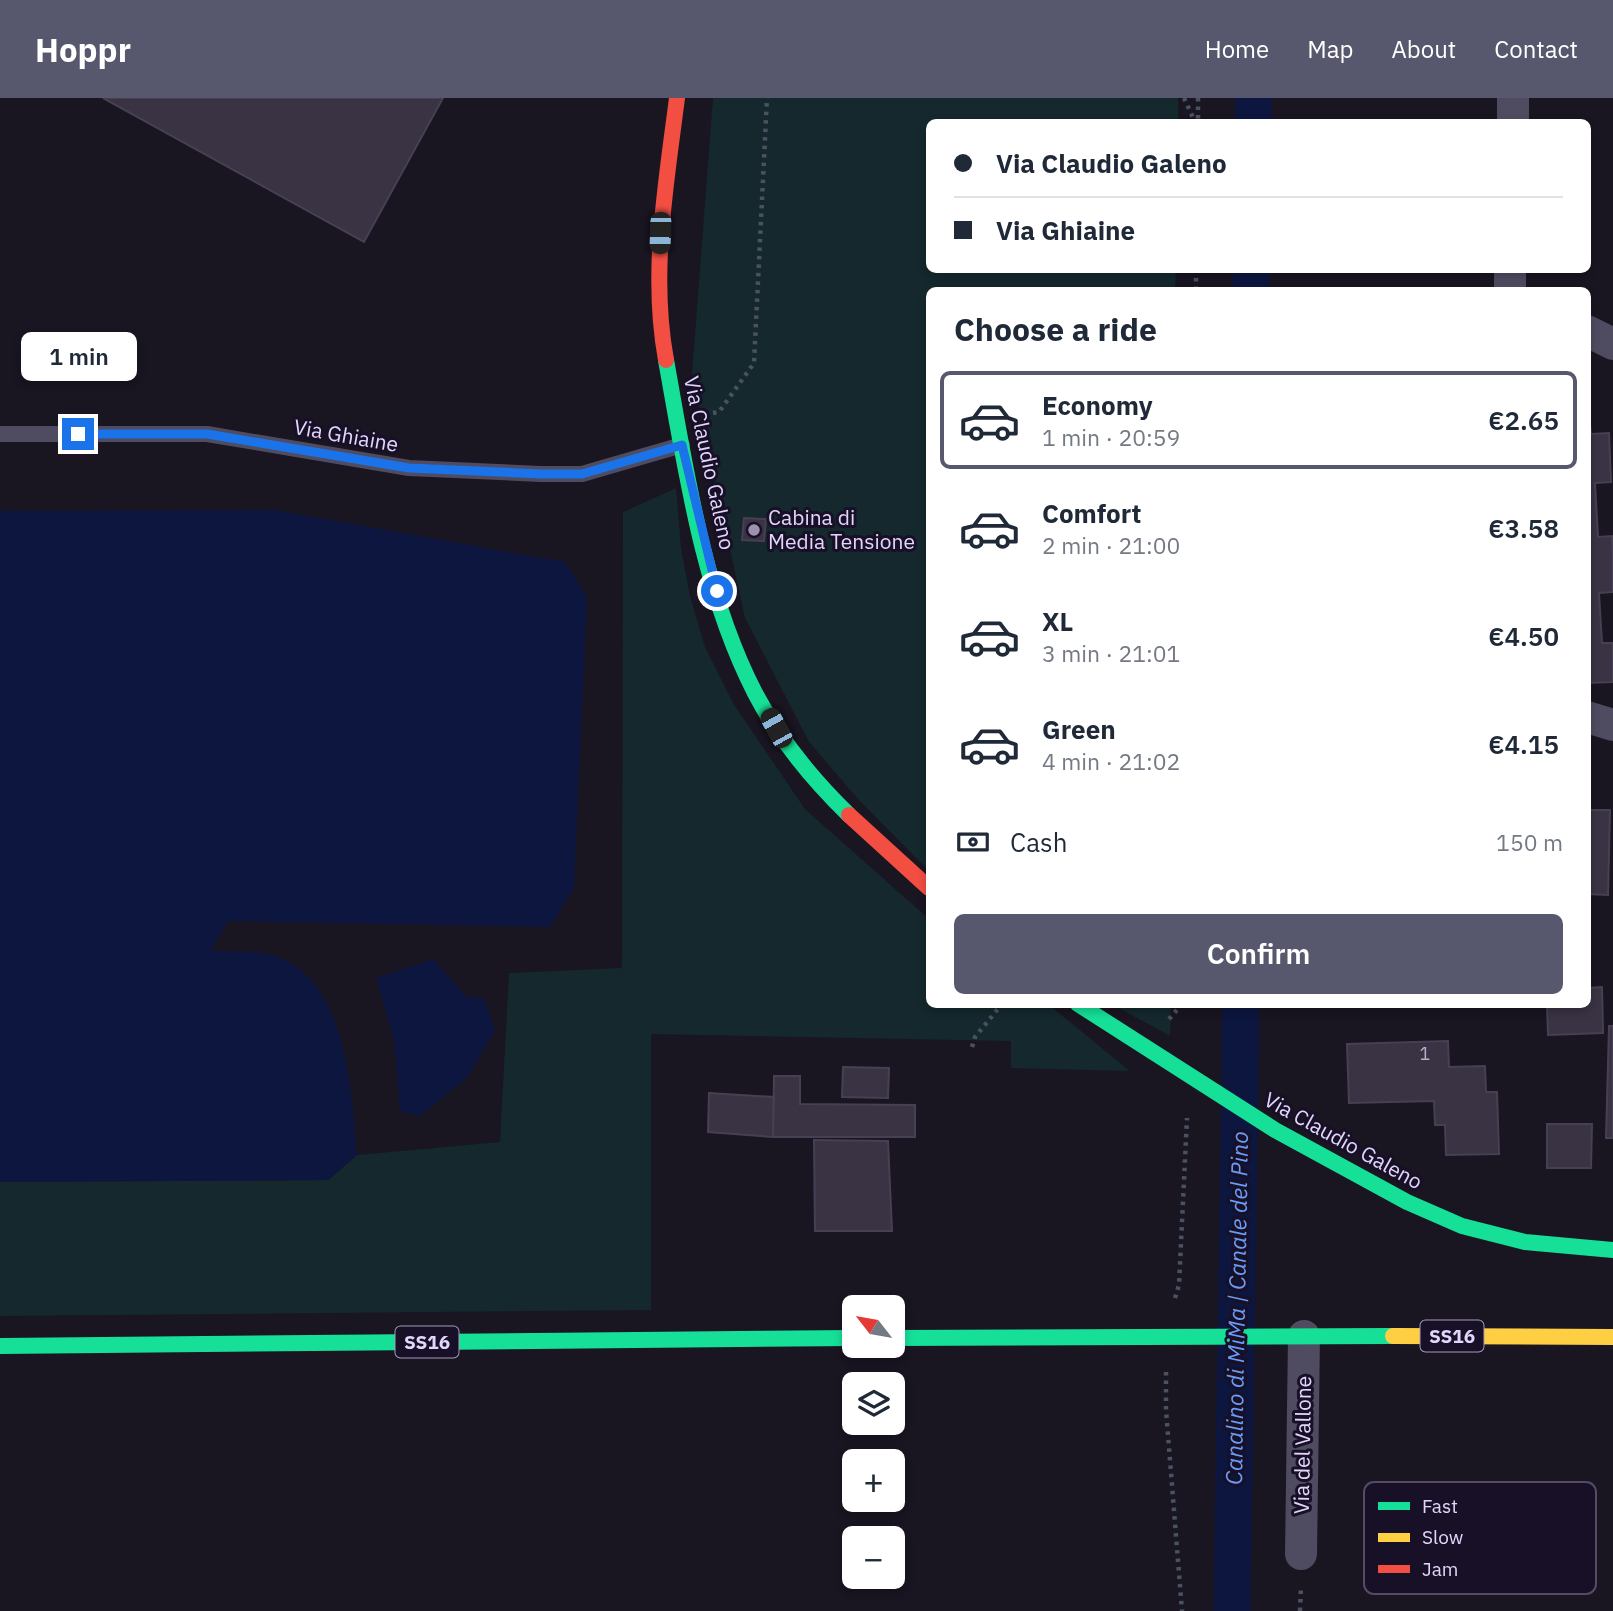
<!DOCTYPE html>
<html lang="en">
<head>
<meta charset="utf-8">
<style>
	:root { --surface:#fff; --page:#f6f6f7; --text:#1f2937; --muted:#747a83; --line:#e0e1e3; --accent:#57586d }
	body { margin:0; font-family:"IBM Plex Sans",sans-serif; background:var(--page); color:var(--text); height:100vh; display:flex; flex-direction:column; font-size:26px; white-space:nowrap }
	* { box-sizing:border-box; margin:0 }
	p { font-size:23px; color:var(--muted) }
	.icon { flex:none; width:38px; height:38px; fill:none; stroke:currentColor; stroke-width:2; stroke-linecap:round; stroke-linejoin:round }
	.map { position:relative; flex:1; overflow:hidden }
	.details { position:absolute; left:926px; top:189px; width:665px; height:721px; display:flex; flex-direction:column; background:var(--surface); border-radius:10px; box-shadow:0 4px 10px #0003 }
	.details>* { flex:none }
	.banner { position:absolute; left:926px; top:21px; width:665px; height:154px; border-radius:10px; box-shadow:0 4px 10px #0003; display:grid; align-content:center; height:154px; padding:0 28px; background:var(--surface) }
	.needle { width:46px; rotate:301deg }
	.tools { position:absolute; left:842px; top:1197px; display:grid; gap:14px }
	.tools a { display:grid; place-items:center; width:63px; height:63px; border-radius:10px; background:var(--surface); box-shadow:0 4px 10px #0003; font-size:35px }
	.end { position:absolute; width:32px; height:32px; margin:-16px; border:9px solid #1a73e8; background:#fff; box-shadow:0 0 0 4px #fff }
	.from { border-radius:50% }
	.bubble { position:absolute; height:49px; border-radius:10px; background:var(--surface); box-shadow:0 4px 10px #0003; font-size:23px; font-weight:600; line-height:49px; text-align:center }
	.car { position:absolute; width:21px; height:42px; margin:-21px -10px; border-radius:9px; box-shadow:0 0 5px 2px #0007; background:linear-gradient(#222 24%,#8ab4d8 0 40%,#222 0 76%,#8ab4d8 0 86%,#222 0) }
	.banner b { display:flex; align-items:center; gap:24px; height:66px; font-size:26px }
	.banner b+b { border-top:2px solid var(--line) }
	.banner i { width:18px; height:18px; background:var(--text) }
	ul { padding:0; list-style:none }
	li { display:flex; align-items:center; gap:21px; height:98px; margin:0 14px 10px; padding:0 14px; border:4px solid transparent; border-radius:10px }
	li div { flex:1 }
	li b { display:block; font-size:26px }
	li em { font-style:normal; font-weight:600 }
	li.active { border-color:var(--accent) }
	li>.icon { width:63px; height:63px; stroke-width:1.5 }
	h2 { padding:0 28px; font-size:32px; line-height:84px }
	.pay { display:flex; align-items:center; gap:18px; height:77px; padding:0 28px; font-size:26px }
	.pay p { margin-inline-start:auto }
	.primary-button { display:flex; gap:14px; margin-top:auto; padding:14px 28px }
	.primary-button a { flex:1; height:80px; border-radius:10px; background:var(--accent); color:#fff; font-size:28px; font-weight:600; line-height:80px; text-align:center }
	header { display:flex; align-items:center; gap:42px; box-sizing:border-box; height:98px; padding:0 35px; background:var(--accent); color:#fff }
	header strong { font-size:33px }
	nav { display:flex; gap:38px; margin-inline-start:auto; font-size:24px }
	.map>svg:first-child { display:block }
</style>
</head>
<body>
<header>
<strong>Hoppr</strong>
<nav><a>Home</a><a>Map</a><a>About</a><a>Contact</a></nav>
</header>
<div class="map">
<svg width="1613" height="1513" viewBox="0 0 1613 1513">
	<rect width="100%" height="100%" fill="#191521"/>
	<path fill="#14282d" d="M713,0H1178V24H929V172H1176L1175,192H929V773L858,701L809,644L745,520L692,276Z
		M676,390L681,450L690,498L705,549L733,605L805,711L929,821V906L1049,907L1130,973L1011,970V943L651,936V1212L0,1218V1084L328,1082L357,1057L500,1044L509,875L622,870L623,414Z
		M1113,907H1171L1170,938Z"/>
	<path fill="#0d163f" d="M275,412L565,464L587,499L574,790L550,829L228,823L211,852C232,854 261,852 281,860C348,889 351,994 357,1057L328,1082L0,1084V413Z
		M433,861L467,899L484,900L495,932L468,979L420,1018L400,1013L394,942L376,880Z"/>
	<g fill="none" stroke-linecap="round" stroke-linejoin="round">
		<path stroke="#0d163f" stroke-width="37" d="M1253,24L1254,0
			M1251,192V172
			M1232,1513L1241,906"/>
	</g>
	<path fill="#393343" stroke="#474054" stroke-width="2" d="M103,0H443L364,144Z
		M1587,297L1591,336L1609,335L1611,384L1595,385L1598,439L1612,438L1613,457V494L1599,495L1602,545H1613V584L1587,585Z
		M744,420L766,421L764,443L742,442Z
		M1587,712H1610L1608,797L1587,796Z
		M1602,889L1603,935L1548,937L1547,906H1587V890Z
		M1609,928H1613V1040H1606Z
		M1448,943L1449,969L1485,968L1486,994H1497L1499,1056L1446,1057L1445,1027H1435L1434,1003L1349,1005L1347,946Z
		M843,969L889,970L888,1000L842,999Z
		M774,978H800V1006L915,1007V1039H773Z
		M709,995L774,999L773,1039L708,1034Z
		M1547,1026H1592L1591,1070H1547Z
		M814,1042L888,1043L892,1133H815Z"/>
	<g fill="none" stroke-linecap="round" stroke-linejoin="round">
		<path stroke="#4a5262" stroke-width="4.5" stroke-dasharray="3.5 5" stroke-linecap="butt" d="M1184,0L1195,24
			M1198,0V24
			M1196,192V172
			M713,315L719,314L754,265L767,0
			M1169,921L1182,906
			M972,949L975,939L1002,906
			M1175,1200L1179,1187L1187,1020
			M1166,1274V1312L1182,1513
			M1300,1513L1301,1488"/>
		<path stroke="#4f4b61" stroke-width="16" d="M0,336H207L409,370L541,376H582L682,347"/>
		<path stroke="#4f4b61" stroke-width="32" d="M1513,24V0
			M1510,192V172
			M1587,233L1613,246
			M1587,619L1613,627
			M1301,1456L1304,1238"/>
		<path stroke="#16e098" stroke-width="16" d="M666,262C686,373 703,494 755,595C779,641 812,681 849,717
			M1078,906L1275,1032L1407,1104L1462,1128L1525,1144L1613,1152
			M892,1240L1393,1238
			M0,1248L854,1240"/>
		<path stroke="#ffcf43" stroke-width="16" d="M1393,1238L1613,1239"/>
		<path stroke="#f24e42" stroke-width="16" d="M666,262C650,175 666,87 677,0
			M849,717L929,790"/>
	</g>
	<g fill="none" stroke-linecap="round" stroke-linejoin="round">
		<path stroke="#1a73e8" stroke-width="9" d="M78,336H207L409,370L541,376H582L682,347L717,493"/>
	</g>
	<circle fill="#9c92b0" stroke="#181026" stroke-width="2.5" cx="754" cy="432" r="7"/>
	<g text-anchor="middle" stroke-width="6" stroke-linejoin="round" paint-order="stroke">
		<g font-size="18" fill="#b8adce">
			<text x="1425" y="962">1</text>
		</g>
		<g fill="#181026" stroke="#a59bbc" stroke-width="2">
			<rect x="1420.5" y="1222.5" width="63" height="31" rx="5"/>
			<rect x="395.5" y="1228.5" width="63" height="31" rx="5"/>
		</g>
		<g font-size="19" font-weight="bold" fill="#e2d6fd">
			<text x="1452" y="1245">SS16</text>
			<text x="427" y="1251">SS16</text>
		</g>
		<g font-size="21" fill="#e2d6fd" stroke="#181026">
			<text transform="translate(346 338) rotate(10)" y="7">Via Ghiaine</text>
			<text transform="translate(709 365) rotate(78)" y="7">Via Claudio Galeno</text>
			<text transform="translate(1343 1043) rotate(29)" y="7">Via Claudio Galeno</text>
			<text transform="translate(1303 1347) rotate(-89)" y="7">Via del Vallone</text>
		</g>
		<g font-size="21" fill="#e2d6fd" stroke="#181026" text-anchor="start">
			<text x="768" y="427">Cabina di<tspan x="768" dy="24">Media Tensione</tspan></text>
		</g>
		<g font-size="23" font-style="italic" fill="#699cf9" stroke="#181026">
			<text transform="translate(1237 1210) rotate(-89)" y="8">Canalino di MiMa | Canale del Pino</text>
		</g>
	</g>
	<rect x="1364" y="1384" width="232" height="112" rx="10" fill="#181026" stroke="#554b66" stroke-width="2"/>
	<rect x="1378" y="1404" width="32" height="8" fill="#16e098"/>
	<rect x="1378" y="1435" width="32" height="9" fill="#ffcf43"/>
	<rect x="1378" y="1467" width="32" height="8" fill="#f24e42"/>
	<g font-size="19" fill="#e2d6fd">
		<text x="1422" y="1415">Fast</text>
		<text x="1422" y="1446">Slow</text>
		<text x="1422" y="1478">Jam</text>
	</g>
</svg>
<div class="tools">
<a><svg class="needle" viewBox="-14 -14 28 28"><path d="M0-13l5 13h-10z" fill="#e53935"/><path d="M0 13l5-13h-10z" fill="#747a83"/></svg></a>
<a><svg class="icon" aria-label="layers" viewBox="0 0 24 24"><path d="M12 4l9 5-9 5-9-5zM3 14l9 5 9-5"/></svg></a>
<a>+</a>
<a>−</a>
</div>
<i class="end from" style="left:717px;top:493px"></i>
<i class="end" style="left:78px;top:336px"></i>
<div class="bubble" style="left:21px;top:234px;width:116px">1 min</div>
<i class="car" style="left:660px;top:135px;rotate:182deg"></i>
<i class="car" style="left:776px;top:630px;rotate:331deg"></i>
<div class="banner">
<b><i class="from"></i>Via Claudio Galeno</b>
<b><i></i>Via Ghiaine</b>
</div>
<section class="details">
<h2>Choose a ride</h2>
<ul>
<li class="active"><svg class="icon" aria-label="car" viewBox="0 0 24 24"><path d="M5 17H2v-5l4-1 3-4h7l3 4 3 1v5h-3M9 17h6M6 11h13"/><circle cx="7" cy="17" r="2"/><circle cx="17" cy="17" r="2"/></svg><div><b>Economy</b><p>1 min · 20:59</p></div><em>€2.65</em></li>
<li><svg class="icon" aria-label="car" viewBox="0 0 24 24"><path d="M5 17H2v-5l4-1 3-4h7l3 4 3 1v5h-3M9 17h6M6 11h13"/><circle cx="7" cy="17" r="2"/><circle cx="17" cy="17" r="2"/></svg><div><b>Comfort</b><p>2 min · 21:00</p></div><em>€3.58</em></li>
<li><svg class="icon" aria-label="car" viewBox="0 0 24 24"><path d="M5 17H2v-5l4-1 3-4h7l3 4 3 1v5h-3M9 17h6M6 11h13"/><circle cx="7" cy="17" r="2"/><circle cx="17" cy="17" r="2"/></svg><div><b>XL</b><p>3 min · 21:01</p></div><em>€4.50</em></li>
<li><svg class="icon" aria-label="car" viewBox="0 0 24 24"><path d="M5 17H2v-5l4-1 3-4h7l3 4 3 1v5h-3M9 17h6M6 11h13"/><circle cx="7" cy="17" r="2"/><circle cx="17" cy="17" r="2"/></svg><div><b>Green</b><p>4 min · 21:02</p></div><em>€4.15</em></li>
</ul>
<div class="pay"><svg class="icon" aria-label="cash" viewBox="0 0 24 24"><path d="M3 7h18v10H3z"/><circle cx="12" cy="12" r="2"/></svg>Cash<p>150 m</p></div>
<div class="primary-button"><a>Confirm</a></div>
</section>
</div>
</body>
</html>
